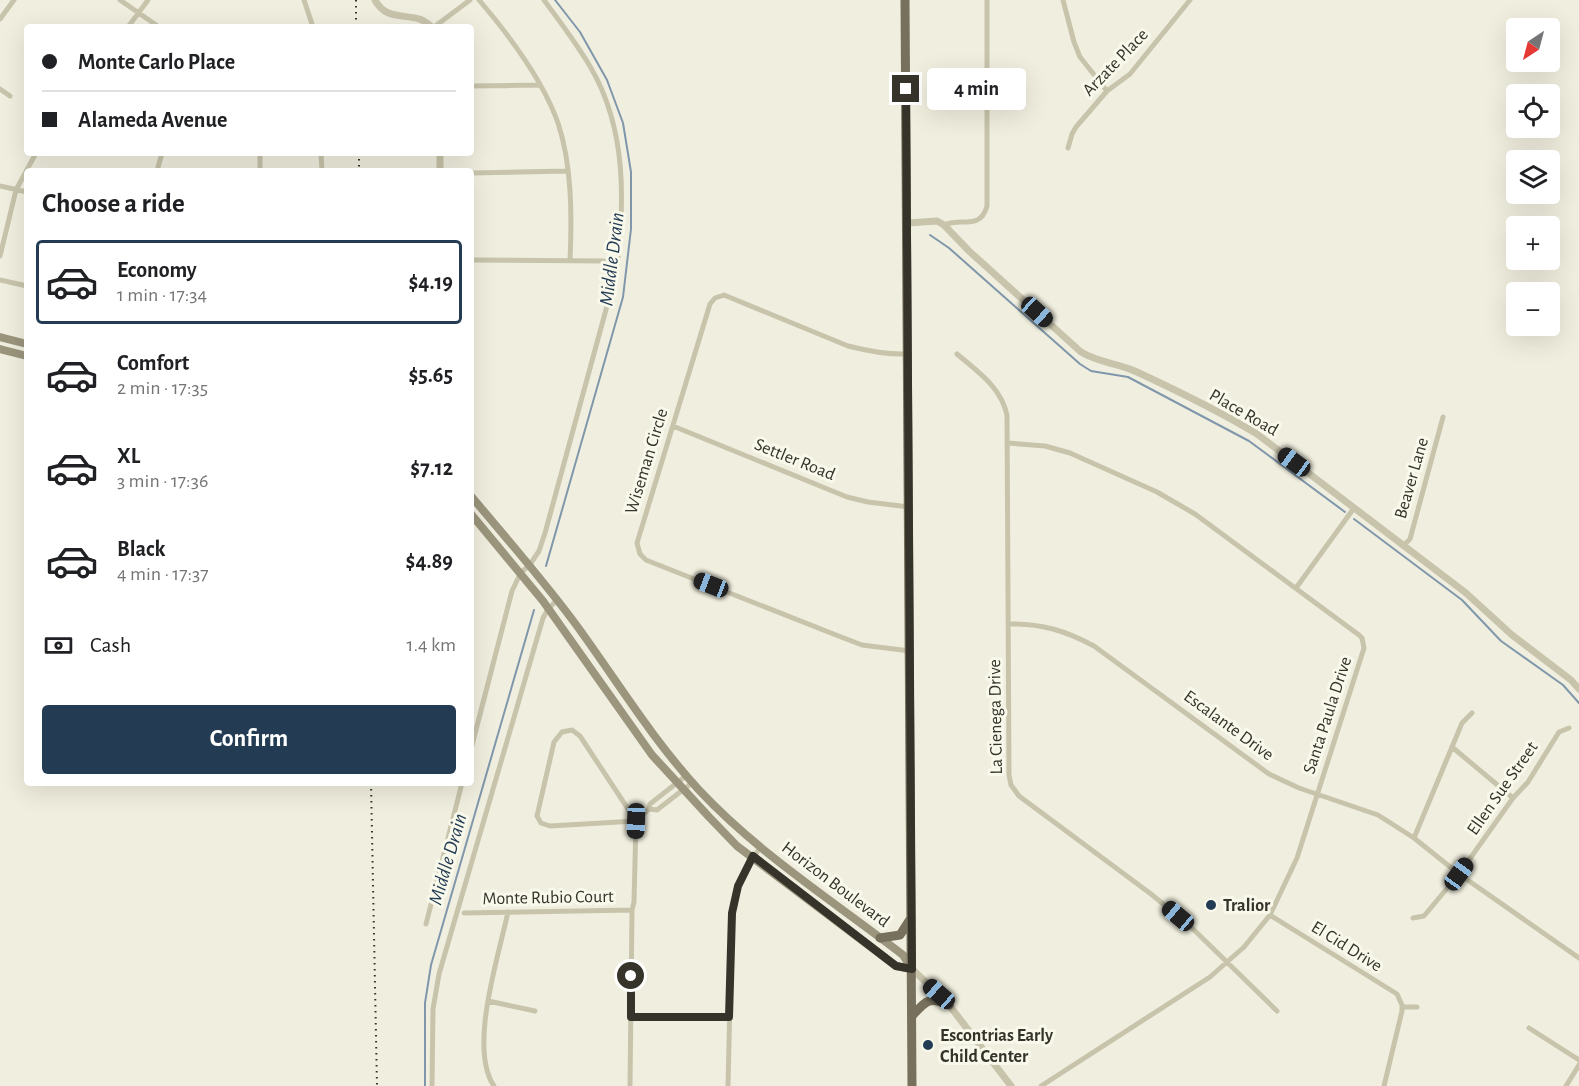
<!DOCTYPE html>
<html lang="en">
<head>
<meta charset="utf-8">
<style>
	:root { --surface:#fff; --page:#f6f6f6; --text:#202124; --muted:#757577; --line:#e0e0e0; --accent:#233c54 }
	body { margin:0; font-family:"Alegreya Sans",sans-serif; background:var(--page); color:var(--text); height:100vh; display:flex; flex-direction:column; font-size:22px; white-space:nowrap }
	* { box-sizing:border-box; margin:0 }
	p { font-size:20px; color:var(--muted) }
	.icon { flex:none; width:33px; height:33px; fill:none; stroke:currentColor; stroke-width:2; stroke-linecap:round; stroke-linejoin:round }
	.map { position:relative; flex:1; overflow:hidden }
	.panel { position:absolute; left:24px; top:168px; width:450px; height:618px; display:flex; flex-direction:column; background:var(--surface); border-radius:6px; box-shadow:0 6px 24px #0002 }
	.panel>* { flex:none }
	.top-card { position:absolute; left:24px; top:24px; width:450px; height:132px; border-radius:6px; box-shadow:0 6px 24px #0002; display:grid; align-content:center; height:132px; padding:0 18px; background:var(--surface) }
	.needle { width:39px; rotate:216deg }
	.controls { position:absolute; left:1506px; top:18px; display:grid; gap:12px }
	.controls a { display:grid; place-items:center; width:54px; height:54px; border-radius:6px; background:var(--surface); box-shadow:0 6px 24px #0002; font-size:30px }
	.end { position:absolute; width:27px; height:27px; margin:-14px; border:8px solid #36332a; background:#fff; box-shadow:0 0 0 3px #fff }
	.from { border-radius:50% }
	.bubble { position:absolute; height:42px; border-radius:6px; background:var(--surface); box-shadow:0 6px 24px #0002; font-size:20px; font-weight:700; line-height:42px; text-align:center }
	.car { position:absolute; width:18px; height:36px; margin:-18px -9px; border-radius:8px; box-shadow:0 0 4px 2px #0007; background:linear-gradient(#222 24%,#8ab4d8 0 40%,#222 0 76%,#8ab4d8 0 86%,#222 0) }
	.top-card b { display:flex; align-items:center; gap:21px; height:57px; font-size:22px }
	.top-card b+b { border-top:2px solid var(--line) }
	.top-card i { width:15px; height:15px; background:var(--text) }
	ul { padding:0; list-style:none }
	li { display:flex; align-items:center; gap:18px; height:84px; margin:0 12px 9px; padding:0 6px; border:3px solid transparent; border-radius:6px }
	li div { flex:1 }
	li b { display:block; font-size:22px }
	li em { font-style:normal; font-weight:700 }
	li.on { border-color:var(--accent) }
	li>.icon { width:54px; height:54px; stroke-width:1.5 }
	h2 { padding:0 18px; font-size:27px; line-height:72px }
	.pay { display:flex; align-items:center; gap:15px; height:66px; padding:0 18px; font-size:22px }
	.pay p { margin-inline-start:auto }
	.cta { display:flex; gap:12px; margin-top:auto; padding:12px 18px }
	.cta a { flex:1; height:69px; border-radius:6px; background:var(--accent); color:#fff; font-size:24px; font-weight:700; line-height:69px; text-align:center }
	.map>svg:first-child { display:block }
</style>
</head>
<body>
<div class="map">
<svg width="1579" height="1086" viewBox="0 0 1579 1086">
	<rect width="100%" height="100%" fill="#f0efdf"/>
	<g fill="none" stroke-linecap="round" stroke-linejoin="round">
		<path stroke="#8097ab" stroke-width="2" d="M930,235L949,248L1080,364L1091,371L1128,377L1249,441L1345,512
			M1354,519L1462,600L1501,641L1563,685L1579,703
			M546,566L623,297L631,229V172L623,123L607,80L580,32L555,0
			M425,1086V1003L431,965L534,610"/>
		<path stroke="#c8c4ac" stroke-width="5" d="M120,0L159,27
			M304,0L313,27
			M479,0C508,34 543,80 558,123C572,165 572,216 570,260
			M1063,0L1074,42L1080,57L1107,91
			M0,19L14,0
			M128,27L148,0
			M434,27L470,0
			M471,86L539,85
			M0,89L10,96
			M1068,148L1072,134L1076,127L1107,91L1130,74L1190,0
			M321,153L322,171
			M157,171L162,153
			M260,171V153
			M471,173L567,171
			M0,186L27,192
			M944,225C962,217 980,231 987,206V0
			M0,256L16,190L36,153
			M471,260L605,261
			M0,280L27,286
			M908,354C887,355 868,351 848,346L724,295L715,298L710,304L637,543L640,554L646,560L836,635L862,645L910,651
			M957,354C978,372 1001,387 1007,415L1009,775L1011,785L1019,796L1151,894L1191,927L1277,1011
			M673,426L847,497L868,502L909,507
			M1008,443L1045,446L1070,453L1157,492L1195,514L1359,635L1362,638L1364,648L1297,858L1270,915L1244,947L1210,977L1041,1086
			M1404,545L1410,539L1443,417
			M1296,588L1354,508
			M1009,624C1041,623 1066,631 1094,646L1269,774L1299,788L1378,815L1414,838L1459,874L1579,958
			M572,730L580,736L636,821L550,826L541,823L537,816L554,742L562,732Z
			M1452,747L1513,798
			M471,749L512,591L521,572L529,566L539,551L545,533L616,273C625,204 627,130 591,68C577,44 560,22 544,0
			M687,775L650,804L649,809L657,810L693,782
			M1414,838L1462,723L1472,713
			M464,913L632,910
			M1270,915L1397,994L1402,1005V1011L1384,1086
			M1413,918L1424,916L1459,874L1513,798L1528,782L1559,732L1569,728
			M426,924L462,783
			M488,1001L535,1011
			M1402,1007H1417
			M631,1017H729
			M1529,1028L1579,1060
			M432,1086L433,1009L439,974L543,618L548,609L557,600
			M494,1086C468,1048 499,955 508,912
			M630,1086L632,910L634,902L636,821L649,809
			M728,1086L732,913C736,888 744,868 760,848
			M1566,1086L1579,1065"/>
		<path stroke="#c8c4ac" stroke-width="7" d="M375,0C385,19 402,14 419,19C424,20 428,24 432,27
			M440,153V171
			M907,223L937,221L944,225L969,251L1081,352C1099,363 1118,363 1137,372C1178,391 1219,411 1257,434L1466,593L1512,635L1571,680L1579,689
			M912,969L946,1001L1011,1086"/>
		<path stroke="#9b957d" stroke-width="8" d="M0,337L27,344
			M0,349L27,356
			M471,496C507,539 544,581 577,626C617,681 653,740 699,790C759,854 833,901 903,955L912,969
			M471,514L543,601L652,755L710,818L737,846L896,966L912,969"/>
		<path stroke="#77705d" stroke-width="9" d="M905,0L912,1086
			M880,938L900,935L911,918
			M912,1016C926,1001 928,996 949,1005"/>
		<path stroke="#36332a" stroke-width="2" stroke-dasharray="1.5 4.5" stroke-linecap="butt" d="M356,0V27
			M359,153V171
			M371,783L377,1086"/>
	</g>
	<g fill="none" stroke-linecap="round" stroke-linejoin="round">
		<path stroke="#36332a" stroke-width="8" d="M631,976V1017H729L732,913L738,886L753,856L896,966L912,969L906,89"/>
	</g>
	<g fill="#233c54" stroke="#f8f8eb" stroke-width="2">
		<circle cx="1211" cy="905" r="6"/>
		<circle cx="928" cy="1045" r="6"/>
	</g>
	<g text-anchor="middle" stroke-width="6" stroke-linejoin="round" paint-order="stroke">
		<g font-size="18" fill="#36332a" stroke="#f8f8eb">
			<text transform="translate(1115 62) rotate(-46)" y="6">Arzate Place</text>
			<text transform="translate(1244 412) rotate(30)" y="6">Place Road</text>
			<text transform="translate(795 459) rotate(22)" y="6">Settler Road</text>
			<text transform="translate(646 461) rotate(-73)" y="6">Wiseman Circle</text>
			<text transform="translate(1411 478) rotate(-74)" y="6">Beaver Lane</text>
			<text transform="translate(1327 715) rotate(-72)" y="6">Santa Paula Drive</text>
			<text transform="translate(995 717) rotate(-91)" y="6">La Cienega Drive</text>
			<text transform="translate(1229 725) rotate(36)" y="6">Escalante Drive</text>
			<text transform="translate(1502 788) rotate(-55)" y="6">Ellen Sue Street</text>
			<text transform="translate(836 884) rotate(37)" y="6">Horizon Boulevard</text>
			<text transform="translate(548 897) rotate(-1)" y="6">Monte Rubio Court</text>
			<text transform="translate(1347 946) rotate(32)" y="6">El Cid Drive</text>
		</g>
		<g font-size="18" font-weight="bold" fill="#36332a" stroke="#f8f8eb" text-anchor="start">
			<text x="1223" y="911">Tralior</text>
			<text x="940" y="1041">Escontrias Early<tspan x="940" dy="21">Child Center</tspan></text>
		</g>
		<g font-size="20" font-style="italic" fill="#233c54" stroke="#f8f8eb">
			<text transform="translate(611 259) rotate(-83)" y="7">Middle Drain</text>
			<text transform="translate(447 859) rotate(-74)" y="7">Middle Drain</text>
		</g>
	</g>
</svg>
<div class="controls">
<a><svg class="needle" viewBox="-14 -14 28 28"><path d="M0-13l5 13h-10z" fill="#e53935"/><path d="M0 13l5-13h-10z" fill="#757577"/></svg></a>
<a><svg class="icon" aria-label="locate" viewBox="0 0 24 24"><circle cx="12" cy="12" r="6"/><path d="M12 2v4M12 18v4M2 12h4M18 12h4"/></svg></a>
<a><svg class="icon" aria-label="layers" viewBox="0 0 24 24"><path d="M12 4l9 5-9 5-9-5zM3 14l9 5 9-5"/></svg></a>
<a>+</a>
<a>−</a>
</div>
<i class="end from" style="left:631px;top:976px"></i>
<i class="end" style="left:906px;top:89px"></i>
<div class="bubble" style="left:927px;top:68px;width:99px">4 min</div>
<i class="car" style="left:1037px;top:312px;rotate:132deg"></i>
<i class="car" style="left:1294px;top:462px;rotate:306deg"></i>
<i class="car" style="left:711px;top:585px;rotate:291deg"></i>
<i class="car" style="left:636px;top:821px;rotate:182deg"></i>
<i class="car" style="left:1459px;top:874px;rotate:36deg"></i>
<i class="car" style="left:1178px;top:916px;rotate:310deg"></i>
<i class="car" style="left:939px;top:994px;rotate:311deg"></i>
<div class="top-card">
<b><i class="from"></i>Monte Carlo Place</b>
<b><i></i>Alameda Avenue</b>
</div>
<section class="panel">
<h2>Choose a ride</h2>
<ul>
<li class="on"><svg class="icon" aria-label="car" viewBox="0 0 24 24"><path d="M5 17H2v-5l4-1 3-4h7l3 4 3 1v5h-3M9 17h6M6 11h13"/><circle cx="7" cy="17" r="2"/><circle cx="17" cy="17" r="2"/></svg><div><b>Economy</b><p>1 min · 17:34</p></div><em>$4.19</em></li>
<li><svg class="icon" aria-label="car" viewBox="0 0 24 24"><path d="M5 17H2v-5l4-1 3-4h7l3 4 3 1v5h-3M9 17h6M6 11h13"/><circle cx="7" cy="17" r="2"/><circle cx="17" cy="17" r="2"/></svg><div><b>Comfort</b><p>2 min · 17:35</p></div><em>$5.65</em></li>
<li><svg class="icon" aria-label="car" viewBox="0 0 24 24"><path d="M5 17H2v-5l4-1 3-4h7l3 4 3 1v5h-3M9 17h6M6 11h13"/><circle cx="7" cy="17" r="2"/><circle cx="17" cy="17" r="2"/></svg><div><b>XL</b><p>3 min · 17:36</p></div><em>$7.12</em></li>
<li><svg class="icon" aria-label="car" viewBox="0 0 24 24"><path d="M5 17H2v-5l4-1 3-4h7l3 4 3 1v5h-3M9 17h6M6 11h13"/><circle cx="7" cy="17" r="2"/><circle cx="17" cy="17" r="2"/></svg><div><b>Black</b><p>4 min · 17:37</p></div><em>$4.89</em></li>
</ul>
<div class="pay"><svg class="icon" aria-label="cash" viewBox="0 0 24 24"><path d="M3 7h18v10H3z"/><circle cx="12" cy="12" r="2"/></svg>Cash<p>1.4 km</p></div>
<div class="cta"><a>Confirm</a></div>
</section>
</div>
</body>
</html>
